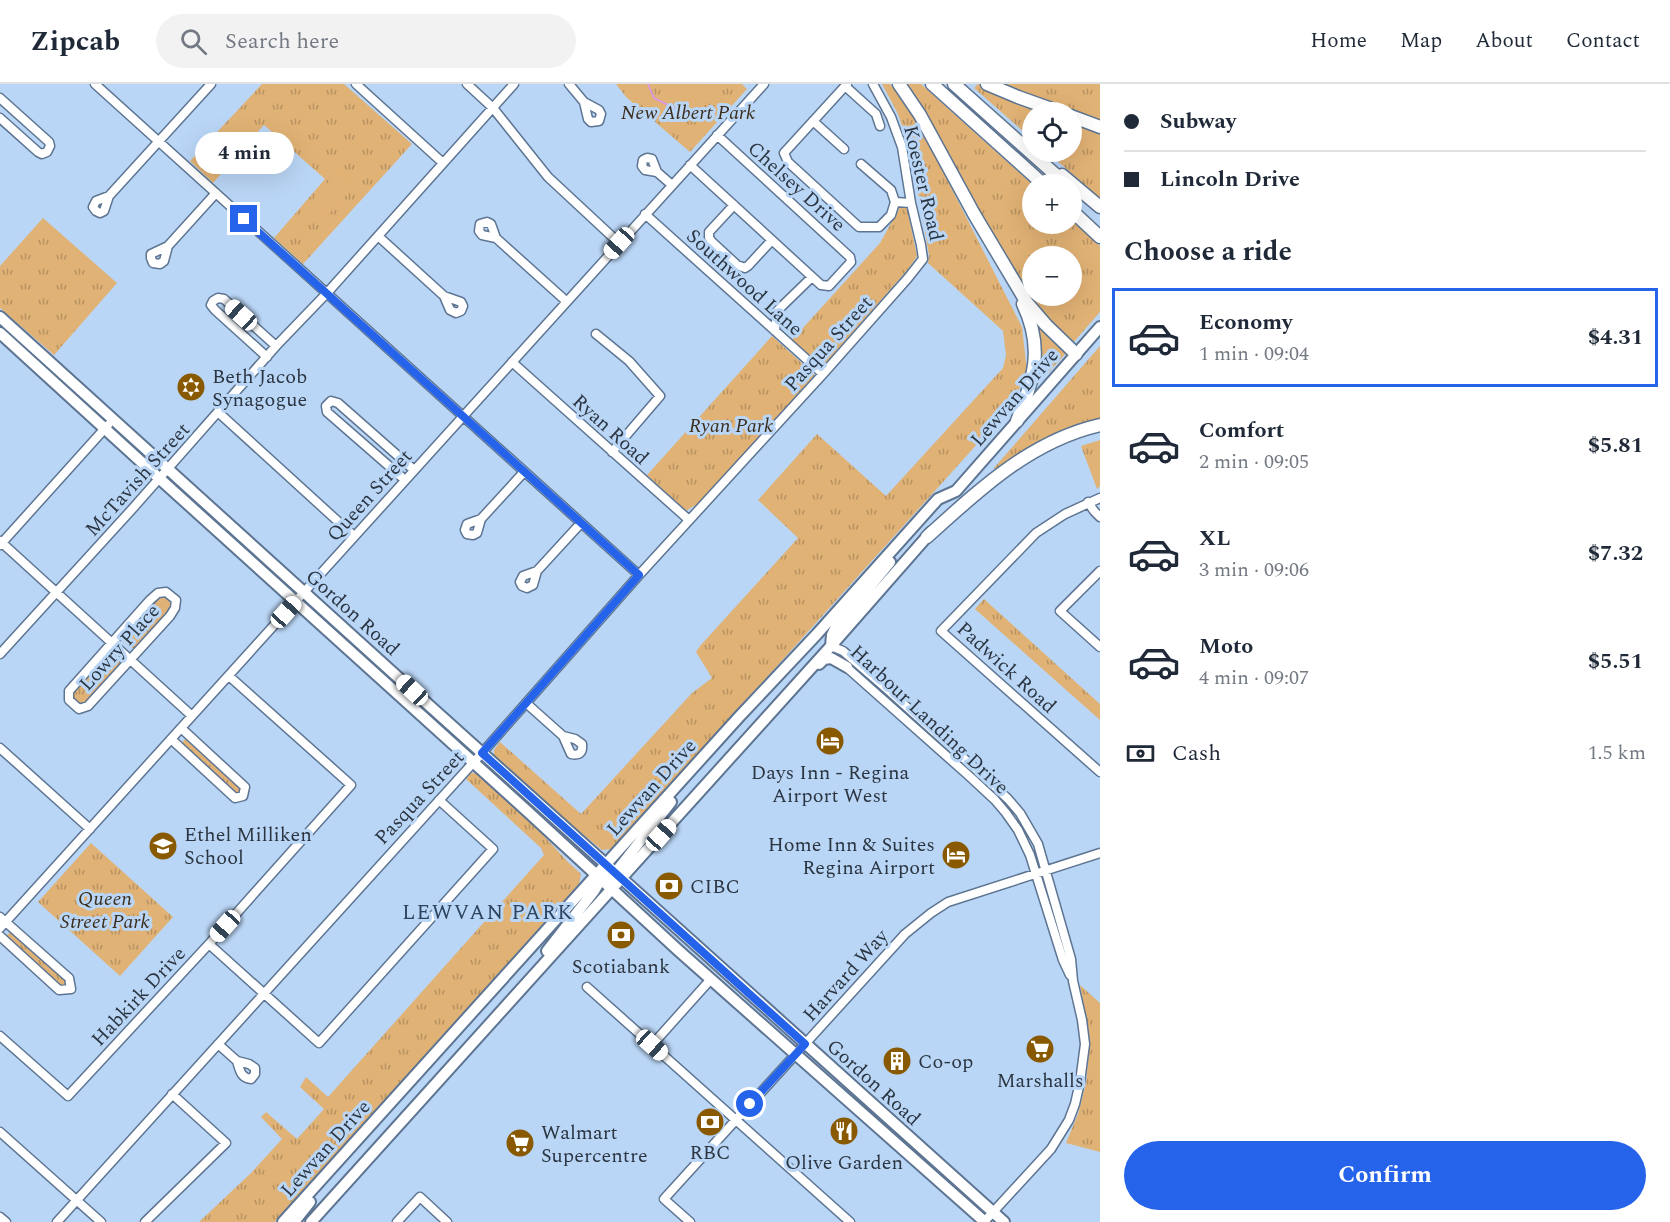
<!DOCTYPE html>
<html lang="en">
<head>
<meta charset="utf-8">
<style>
	:root { --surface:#fff; --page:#f2f2f3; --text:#1f2937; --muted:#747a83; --line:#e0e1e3; --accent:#2563eb }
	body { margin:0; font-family:Spectral,serif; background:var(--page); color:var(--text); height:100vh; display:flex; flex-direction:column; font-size:22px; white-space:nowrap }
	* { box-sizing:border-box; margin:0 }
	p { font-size:20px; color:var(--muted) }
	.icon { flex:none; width:33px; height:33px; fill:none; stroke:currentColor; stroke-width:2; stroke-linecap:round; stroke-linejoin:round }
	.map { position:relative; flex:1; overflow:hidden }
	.sheet { display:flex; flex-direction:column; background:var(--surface); width:570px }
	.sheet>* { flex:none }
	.top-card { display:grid; align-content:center; height:132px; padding:0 24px; background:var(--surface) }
	.buttons { position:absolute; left:1022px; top:18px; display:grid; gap:12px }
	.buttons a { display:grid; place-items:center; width:60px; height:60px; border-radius:50%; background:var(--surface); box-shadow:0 6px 24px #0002; font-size:30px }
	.end { position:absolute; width:27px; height:27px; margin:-14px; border:8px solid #2563eb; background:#fff; box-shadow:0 0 0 3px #fff }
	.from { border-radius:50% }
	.bubble { position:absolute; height:42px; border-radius:21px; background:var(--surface); box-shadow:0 6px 24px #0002; font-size:20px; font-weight:700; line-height:42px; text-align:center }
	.car { position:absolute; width:18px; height:36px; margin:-18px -9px; border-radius:8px; box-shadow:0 0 4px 2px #0007; background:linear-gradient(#fff 24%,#345 0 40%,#fff 0 76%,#345 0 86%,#fff 0) }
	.top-card b { display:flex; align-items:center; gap:21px; height:57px; font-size:22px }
	.top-card b+b { border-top:2px solid var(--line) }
	.top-card i { width:15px; height:15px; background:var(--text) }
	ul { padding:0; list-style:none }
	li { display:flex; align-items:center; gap:18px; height:99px; margin:0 12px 9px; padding:0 12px; border:3px solid transparent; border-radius:0px }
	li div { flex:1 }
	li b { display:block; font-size:22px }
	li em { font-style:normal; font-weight:700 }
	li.selected { border-color:var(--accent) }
	li>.icon { width:54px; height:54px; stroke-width:1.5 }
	h2 { padding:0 24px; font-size:27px; line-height:72px }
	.pay { display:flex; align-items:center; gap:15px; height:66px; padding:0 24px; font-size:22px }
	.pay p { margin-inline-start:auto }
	.button { display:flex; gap:12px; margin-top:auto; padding:12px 24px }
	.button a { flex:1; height:69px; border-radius:36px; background:var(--accent); color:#fff; font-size:24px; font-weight:700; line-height:69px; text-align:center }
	header { display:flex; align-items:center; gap:36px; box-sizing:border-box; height:84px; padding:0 30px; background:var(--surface); border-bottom:2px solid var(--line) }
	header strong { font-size:28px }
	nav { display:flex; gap:33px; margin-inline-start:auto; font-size:21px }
	.search { width:420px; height:54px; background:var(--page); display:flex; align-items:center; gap:15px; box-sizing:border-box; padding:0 21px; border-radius:33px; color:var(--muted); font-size:22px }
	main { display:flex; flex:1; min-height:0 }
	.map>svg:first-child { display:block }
</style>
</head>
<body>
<header>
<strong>Zipcab</strong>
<div class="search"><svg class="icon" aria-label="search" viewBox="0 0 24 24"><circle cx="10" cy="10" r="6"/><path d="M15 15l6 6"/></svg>Search here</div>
<nav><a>Home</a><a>Map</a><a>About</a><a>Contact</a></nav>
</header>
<main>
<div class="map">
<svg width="1100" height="1138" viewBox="0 0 1100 1138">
	<defs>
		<pattern id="grass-tufts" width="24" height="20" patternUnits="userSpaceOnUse" patternTransform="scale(1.5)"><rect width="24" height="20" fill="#e1b275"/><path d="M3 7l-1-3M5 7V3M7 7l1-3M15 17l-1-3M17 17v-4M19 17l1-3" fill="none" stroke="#b79262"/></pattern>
	</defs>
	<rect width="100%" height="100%" fill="#bad6f6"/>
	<path fill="url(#grass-tufts)" fill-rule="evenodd" d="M262,0H344L412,60L303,180L274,154L325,95L264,41L213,99L190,77Z
		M616,0H742L747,5L690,68L626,13Z
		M882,0H890L906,20L933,68L1022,243L1027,287L1012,321L970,368L612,765L602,766L557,729L494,672V666L500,658L581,730L692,609L712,594L696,568L700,562L798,454L758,416L817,350L886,412L1003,284L1006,271L1003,247L928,179L929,171L911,68L898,30Z
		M903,0H921L1032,100V140H1071V136L1100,162V228L1073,259L1067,256L1031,215ZM1032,172H1071V212H1032Z
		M978,0L1006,14L1047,28H1032V55L974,4Z
		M999,0H1100V37L1041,17Z
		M1071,37L1100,47V114L1047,68H1071Z
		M900,123L907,124L917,172L910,183L825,280H818L792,256L880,159Z
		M43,134L117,199L54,271L0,224V182Z
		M1026,221L1067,268L1037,301L1035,299C1046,271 1035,249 1026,221Z
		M772,252L815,291L702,417L686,427L647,391Z
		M1100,262V336L1079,342L1040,357L997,387L994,384Z
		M1100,356V402L1097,405L1081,362Z
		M165,512L172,519L171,524L134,564H130L123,558L124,553L159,514Z
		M984,515L1100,620V636L975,525Z
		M113,569L120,575V581L83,620L78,621L72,615V610L108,570Z
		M185,655L188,656L241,704V709L237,711L181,660Z
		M471,689H479L523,729L567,777L581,790L579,800L275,1138H199L251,1089L282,1055L261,1033L266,1028L297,1055L324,1025L300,1003L306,993L328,1013L544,771L541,764L466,695Z
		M91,759L173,833L120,892L38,818Z
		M11,848L66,897L67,902L60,903L7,854V851Z
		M1080,901L1100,919V1068L1066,1059L1078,1030L1086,999L1090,956Z"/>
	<path fill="#e1b275" d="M664,0H711L713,1L701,24L662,4Z
		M340,85L356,100L326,133L310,119Z"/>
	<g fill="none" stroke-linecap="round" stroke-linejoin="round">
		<path stroke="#d696f8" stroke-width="1.5" d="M648,0L654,14L699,36"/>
		<g stroke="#5d7592" stroke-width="11">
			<path id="minor" d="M95,0L639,491
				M356,0L443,79
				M467,0L493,24L548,93L619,159
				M569,0L584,18L599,26L601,30L599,37L591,38L588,35L584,18
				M847,0L784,69L788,78L859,143H879L891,131L895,118L911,119
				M845,2L876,30L880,42
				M0,14L49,58L50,62L47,68L42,70L38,68L0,34
				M813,37L844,65
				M861,80L891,106L895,118
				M690,81L821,201L829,202L851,178L850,173L717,51
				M657,88L652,75L647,74L643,76L642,82L645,86L657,88L672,101
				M109,112L96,117L93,123L96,127L100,129L104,127L109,112L211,0
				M734,121L709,148V153L711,157L737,181L745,184L748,182L772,156
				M645,130L823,290
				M378,152L444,212L450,226L456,229L461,227L463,222L461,218L444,212
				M496,154L491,140L487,138L480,140L479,147L482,151L496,154L566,217
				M168,162L151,170V174L153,179L160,180L164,177L168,162L216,109
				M775,247L777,227L812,193
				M596,250L629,277L660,312L612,368
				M267,273L215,226L211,221L213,217L218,214L224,215L276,262
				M512,278L689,436
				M219,329L354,452
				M405,396L327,328L326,322L331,317L338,319L414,386
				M1100,414L1065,430L1036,449L941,547L1100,688
				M1088,418L1094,427L1100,433
				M481,435L467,440L465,446L467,450L473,451L477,449L481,435L524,388
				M0,457L192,632
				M0,461L108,341
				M537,487L523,492L520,498L522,502L527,504L533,501L537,487L581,439
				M1100,487L1060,527L1100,563
				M166,508L176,516L175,524L170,532L88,622L79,625L69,616V607L150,516L158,509Z
				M831,562L843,567L888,606L990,698L1008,715L1020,729L1038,760L1071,875L1073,897L1082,936L1085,960L1080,998L1075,1020L1069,1036L1051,1065L984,1138
				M0,570L134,423L276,262L327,209L514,0
				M844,581L968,691L995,716L1006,729L1018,746L1030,771L1063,876L1070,891
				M526,619L563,652L575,655L582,660C583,669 579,672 571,670L563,652
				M171,655L235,714L243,712L245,703L181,644
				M0,664L90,745
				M0,833L69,894L71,905L59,906L0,852
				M0,844L764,0
				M209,860L319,959L493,765L439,716
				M587,903L850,1138
				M0,952L68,1012L209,860L351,701L229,592
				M218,960L237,977L249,980L255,984V990L251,995C241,994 240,987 237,977
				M652,961L711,895
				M0,1048L101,1138
				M0,1133L6,1138
				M57,1138L482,669L639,491L823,290L908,194L923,175L921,161L911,119L902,63L891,33L873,0
				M145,1138L226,1059L172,1010
				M397,1138L420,1113L447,1138
				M690,1138L664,1115L905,850L931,829L948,818L1100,769"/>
		</g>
		<g stroke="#5d7592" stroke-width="14">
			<path id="major" d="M0,233L412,606L1004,1138
				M0,249L160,395L526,726L679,867L985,1138
				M831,562L832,551L835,545L890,478
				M819,580L824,575L831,574L847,583
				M612,793L671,718
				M547,867L594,807L604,790
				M283,1138L588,800L738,634L817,550L938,415L956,407L1100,243
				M294,1138L310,1118
				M311,1138L831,562L931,448"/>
		</g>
		<g stroke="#5d7592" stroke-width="15">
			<path id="highway" d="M899,0L920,31L974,130L1027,219L1046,241L1076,270
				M932,0L1043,100
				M954,0L1066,100
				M987,0L1018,13L1060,28
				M1071,32L1100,43
				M1062,91L1100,123
				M1071,126L1100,153
				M1017,337C1034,294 1044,264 1023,220
				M927,453C979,406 1030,357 1100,341"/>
		</g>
		<use href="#minor" stroke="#fff" stroke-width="8"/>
		<use href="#major" stroke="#fff" stroke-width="10"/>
		<use href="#highway" stroke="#fff" stroke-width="12"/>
	</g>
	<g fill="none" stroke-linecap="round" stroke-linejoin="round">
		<path stroke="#2563eb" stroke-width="8" d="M244,135L639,491L482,669L805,960L750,1020"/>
	</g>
	<defs>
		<g id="synagogue-disc" transform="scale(1.5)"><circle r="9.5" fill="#895900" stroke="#bad6f6"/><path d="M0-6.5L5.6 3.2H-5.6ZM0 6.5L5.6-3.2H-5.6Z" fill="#fff"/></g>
		<g id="hotel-disc" transform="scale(1.5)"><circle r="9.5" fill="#895900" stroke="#bad6f6"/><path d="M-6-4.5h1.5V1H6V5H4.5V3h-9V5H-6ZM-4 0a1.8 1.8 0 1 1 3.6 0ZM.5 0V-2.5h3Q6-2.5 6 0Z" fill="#fff"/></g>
		<g id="school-disc" transform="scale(1.5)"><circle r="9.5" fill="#895900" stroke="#bad6f6"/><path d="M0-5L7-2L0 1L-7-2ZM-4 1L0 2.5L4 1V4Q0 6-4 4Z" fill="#fff"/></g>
		<g id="bank-disc" transform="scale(1.5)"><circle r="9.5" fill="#895900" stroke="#bad6f6"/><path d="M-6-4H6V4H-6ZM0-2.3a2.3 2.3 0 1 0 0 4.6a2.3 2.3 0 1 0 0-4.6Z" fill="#fff"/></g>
		<g id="supermarket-disc" transform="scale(1.5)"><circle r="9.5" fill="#895900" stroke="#bad6f6"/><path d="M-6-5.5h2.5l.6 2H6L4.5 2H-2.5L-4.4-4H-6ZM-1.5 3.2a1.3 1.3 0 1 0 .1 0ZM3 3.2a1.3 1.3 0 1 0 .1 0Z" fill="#fff"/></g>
		<g id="building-disc" transform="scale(1.5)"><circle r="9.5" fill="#895900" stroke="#bad6f6"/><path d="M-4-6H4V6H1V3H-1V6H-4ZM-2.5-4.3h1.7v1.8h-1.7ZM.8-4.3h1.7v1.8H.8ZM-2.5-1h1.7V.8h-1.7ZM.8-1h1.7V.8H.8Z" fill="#fff"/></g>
		<g id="restaurant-disc" transform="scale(1.5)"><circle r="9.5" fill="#895900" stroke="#bad6f6"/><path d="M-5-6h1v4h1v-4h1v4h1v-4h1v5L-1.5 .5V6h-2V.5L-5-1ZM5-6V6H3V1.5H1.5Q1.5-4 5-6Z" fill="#fff"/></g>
	</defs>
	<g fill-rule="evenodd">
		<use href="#synagogue-disc" x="191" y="303"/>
		<use href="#hotel-disc" x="830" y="657"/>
		<use href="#school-disc" x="163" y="762"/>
		<use href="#hotel-disc" x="956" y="771"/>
		<use href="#bank-disc" x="669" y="802"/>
		<use href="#bank-disc" x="621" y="851"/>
		<use href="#supermarket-disc" x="1040" y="965"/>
		<use href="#building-disc" x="897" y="977"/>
		<use href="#bank-disc" x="710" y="1038"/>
		<use href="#restaurant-disc" x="844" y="1047"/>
		<use href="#supermarket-disc" x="520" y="1059"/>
	</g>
	<g text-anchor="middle" stroke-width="6" stroke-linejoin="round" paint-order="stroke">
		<g font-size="20" font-style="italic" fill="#3b2d1b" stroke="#bad6f6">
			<text x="688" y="35">New Albert Park</text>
			<text x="731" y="348">Ryan Park</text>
			<text x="105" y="821">Queen<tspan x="105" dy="23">Street Park</tspan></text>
		</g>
		<g font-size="20" fill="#2b3642" stroke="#bad6f6">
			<text transform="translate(924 99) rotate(77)" y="7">Koester Road</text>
			<text transform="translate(797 102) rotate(42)" y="7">Chelsey Drive</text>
			<text transform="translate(745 198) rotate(42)" y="7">Southwood Lane</text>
			<text transform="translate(828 259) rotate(-48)" y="7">Pasqua Street</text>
			<text transform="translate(1014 313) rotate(-49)" y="7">Lewvan Drive</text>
			<text transform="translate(611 345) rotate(42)" y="7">Ryan Road</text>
			<text transform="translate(137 395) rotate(-48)" y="7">McTavish Street</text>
			<text transform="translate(369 411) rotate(-48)" y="7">Queen Street</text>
			<text transform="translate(353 528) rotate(42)" y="7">Gordon Road</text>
			<text transform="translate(119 563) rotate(-48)" y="7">Lowry Place</text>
			<text transform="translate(1007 583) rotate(42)" y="7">Padwick Road</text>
			<text transform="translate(930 635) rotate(43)" y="7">Harbour Landing Drive</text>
			<text transform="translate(651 703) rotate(-48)" y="7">Lewvan Drive</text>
			<text transform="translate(419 713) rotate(-47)" y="7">Pasqua Street</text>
			<text transform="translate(845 891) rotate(-48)" y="7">Harvard Way</text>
			<text transform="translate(138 912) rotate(-47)" y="7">Habkirk Drive</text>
			<text transform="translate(874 998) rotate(42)" y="7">Gordon Road</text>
			<text transform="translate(325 1064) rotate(-48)" y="7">Lewvan Drive</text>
		</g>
		<g font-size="20" fill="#2b3642" stroke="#bad6f6" text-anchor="start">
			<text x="212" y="299">Beth Jacob<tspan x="212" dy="23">Synagogue</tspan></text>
			<text x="830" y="695" text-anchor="middle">Days Inn - Regina<tspan x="830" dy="23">Airport West</tspan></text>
			<text x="184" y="757">Ethel Milliken<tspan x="184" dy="23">School</tspan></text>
			<text x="935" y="767" text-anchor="end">Home Inn &amp; Suites<tspan x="935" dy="23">Regina Airport</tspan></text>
			<text x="690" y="809">CIBC</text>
			<text x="621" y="889" text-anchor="middle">Scotiabank</text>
			<text x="918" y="984">Co-op</text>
			<text x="1040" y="1003" text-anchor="middle">Marshalls</text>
			<text x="541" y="1055">Walmart<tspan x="541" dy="23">Supercentre</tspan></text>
			<text x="710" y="1075" text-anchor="middle">RBC</text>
			<text x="844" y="1085" text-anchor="middle">Olive Garden</text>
		</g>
		<g font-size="21" letter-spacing="1.5" fill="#2d435e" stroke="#bad6f6">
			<text x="488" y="835">LEWVAN PARK</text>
		</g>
	</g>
</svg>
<div class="buttons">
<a><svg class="icon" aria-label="locate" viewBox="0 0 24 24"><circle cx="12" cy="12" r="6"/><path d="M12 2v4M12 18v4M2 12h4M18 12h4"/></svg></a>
<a>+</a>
<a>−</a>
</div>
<i class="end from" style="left:750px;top:1020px"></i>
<i class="end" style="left:244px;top:135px"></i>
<div class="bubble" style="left:195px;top:48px;width:99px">4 min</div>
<i class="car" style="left:619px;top:159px;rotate:222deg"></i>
<i class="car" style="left:241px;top:231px;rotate:312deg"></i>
<i class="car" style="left:286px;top:528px;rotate:42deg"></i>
<i class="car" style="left:412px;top:606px;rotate:313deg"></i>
<i class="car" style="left:661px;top:751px;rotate:42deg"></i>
<i class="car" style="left:225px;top:842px;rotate:222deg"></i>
<i class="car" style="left:652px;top:961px;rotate:132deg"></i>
</div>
<section class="sheet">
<div class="top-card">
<b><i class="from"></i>Subway</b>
<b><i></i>Lincoln Drive</b>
</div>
<h2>Choose a ride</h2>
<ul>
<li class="selected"><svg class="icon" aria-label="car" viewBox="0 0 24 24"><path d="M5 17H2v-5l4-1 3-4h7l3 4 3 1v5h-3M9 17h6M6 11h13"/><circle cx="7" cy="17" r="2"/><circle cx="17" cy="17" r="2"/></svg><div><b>Economy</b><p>1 min · 09:04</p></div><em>$4.31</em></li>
<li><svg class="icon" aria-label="car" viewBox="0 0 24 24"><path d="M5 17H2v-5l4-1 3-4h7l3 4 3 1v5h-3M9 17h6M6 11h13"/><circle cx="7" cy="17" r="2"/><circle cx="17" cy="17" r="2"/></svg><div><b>Comfort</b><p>2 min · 09:05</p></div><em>$5.81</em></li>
<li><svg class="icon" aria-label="car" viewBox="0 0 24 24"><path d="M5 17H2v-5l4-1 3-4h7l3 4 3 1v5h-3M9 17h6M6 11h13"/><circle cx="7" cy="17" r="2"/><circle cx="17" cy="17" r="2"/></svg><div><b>XL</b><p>3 min · 09:06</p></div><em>$7.32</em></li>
<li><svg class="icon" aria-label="car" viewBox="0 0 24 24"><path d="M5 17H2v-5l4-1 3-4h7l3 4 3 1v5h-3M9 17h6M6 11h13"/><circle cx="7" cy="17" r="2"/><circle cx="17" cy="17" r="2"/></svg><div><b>Moto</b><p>4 min · 09:07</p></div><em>$5.51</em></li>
</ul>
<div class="pay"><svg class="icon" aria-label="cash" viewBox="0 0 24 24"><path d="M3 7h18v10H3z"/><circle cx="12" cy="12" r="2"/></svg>Cash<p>1.5 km</p></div>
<div class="button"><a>Confirm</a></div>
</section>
</main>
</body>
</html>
